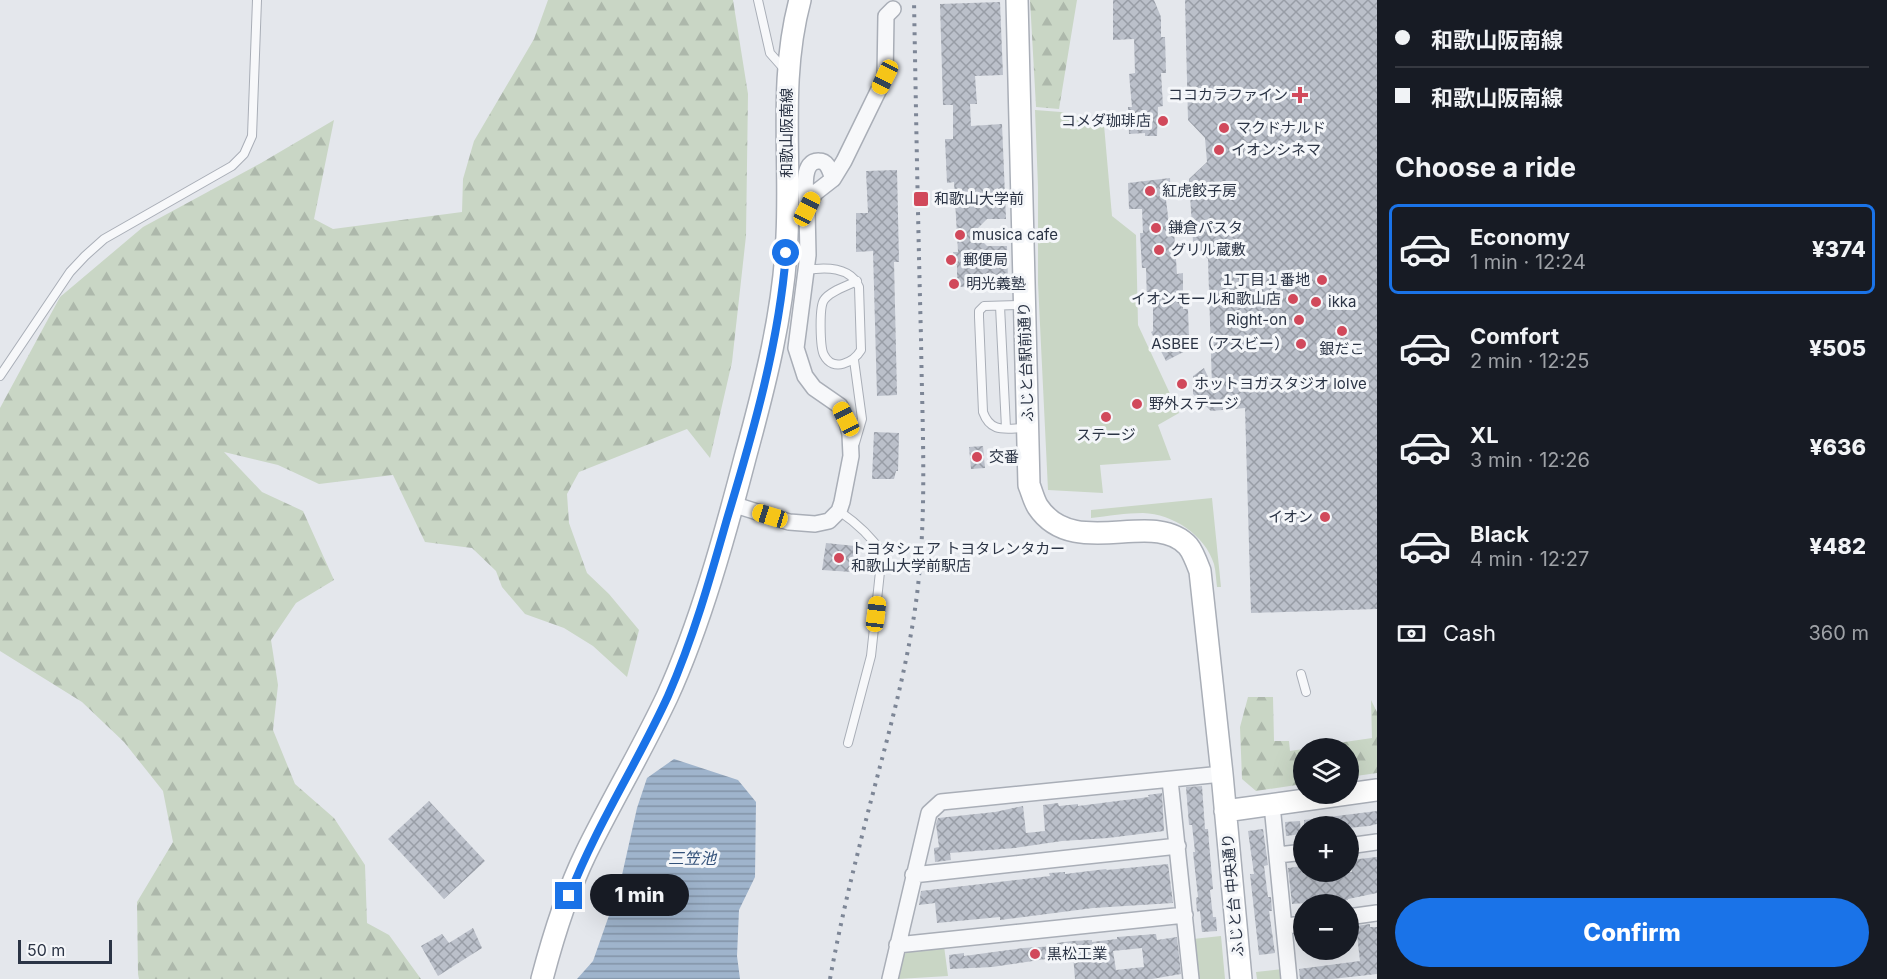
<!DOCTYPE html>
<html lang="en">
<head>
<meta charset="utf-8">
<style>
	:root { --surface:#171b24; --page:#20242c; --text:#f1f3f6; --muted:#9ea1a6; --line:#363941; --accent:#1a73e8 }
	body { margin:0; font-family:Inter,"Noto Sans JP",sans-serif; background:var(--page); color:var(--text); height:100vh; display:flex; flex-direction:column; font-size:22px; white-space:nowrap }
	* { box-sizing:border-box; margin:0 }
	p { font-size:20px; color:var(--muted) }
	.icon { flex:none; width:33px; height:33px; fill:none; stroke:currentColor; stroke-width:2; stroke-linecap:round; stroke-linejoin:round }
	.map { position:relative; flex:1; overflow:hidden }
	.drawer { display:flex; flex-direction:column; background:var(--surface); width:510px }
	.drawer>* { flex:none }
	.top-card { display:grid; align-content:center; height:132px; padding:0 18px; background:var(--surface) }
	.controls { position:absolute; left:1293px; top:738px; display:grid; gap:12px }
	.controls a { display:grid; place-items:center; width:66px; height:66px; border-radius:50%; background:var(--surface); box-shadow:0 6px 24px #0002; font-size:30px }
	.scale { position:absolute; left:18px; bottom:15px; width:94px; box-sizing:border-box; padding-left:6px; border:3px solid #2b3445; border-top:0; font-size:16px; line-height:21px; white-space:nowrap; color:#2b3445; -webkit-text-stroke:4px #f4f6f9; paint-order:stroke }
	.end { position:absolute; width:27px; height:27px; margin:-14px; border:8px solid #1a73e8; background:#fff; box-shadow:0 0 0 3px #fff }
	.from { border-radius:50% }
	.bubble { position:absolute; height:42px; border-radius:21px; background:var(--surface); box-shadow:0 6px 24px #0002; font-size:20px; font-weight:800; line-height:42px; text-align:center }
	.car { position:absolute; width:18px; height:36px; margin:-18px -9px; border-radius:8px; box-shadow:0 0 4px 2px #0007; background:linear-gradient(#f5c518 24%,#345 0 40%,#f5c518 0 76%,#345 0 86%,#f5c518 0) }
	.top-card b { display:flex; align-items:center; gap:21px; height:57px; font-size:22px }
	.top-card b+b { border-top:2px solid var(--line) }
	.top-card i { width:15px; height:15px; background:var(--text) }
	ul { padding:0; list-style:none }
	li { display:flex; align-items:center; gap:18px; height:90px; margin:0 12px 9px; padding:0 6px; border:3px solid transparent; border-radius:9px }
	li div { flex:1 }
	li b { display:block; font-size:22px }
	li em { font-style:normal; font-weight:800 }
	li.current { border-color:var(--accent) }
	li>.icon { width:54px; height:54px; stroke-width:1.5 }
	h2 { padding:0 18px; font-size:27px; line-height:72px }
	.pay { display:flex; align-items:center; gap:15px; height:66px; padding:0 18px; font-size:22px }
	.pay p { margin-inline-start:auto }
	.button { display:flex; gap:12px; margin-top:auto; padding:12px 18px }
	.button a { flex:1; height:69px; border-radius:36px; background:var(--accent); color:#fff; font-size:24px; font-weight:800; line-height:69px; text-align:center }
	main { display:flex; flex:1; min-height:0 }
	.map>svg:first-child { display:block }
</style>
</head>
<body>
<main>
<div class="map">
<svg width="1377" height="979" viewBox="0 0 1377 979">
	<defs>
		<pattern id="forest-firs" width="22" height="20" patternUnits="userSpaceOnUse" patternTransform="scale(1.5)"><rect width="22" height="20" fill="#c9d6c5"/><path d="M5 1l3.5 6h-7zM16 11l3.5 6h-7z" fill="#adb8ab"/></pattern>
		<pattern id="water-rules" width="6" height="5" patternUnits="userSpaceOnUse" patternTransform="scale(1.5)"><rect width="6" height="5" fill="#9fb4cc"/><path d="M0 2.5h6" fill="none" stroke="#8293a7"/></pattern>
		<pattern id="building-cross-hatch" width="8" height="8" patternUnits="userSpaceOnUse" patternTransform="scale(1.5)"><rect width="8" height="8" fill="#bbc0ca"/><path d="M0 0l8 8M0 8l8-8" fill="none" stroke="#989da6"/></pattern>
	</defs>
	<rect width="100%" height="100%" fill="#e4e7ec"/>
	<path fill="url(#forest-firs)" d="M548,0H733L748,94L746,236L732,362L710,458L687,429L579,472L567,494L569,523L587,573L609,594L639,630L627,677L593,646L564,628L525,614L502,587L496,571L472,548L425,542L393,475L319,484L278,465L224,452L262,492L303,511L334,580L296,603L271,640L278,685L273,730L295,784L334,818L365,865L367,923L389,935L421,979H139L138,974L137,902L173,842L163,791L124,742L82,702L0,651V408L60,297L143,227L261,163L334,120L314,219L333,229L462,212L463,179L474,141L534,39Z
		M1030,0H1077L1059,109L1036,107Z
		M1248,697H1273L1274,741H1289L1290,751L1303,749V784L1256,791L1242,779L1240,727Z
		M1371,700L1377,712V773L1349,777L1348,748H1304L1372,738Z"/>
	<path fill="#c9d6c5" d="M1035,110L1061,112L1104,125L1112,216L1136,235L1138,325L1179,413L1158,425L1171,460L1100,465L1103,493L1048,490L1038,283V187Z
		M1212,498L1221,587H1217C1216,580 1216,572 1214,564C1205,535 1173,514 1143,513C1126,513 1108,516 1091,518V510Z
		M1221,936L1225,979H1197L1193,939Z
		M944,946L948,976L898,979L902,956L910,950Z
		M1282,969L1283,979H1257L1256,972Z"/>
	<path fill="url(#water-rules)" d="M674,759L738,780L756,802L755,877L739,910L737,956L740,979H577L593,961L620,884L637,808L647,778Z"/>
	<path fill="url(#building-cross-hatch)" fill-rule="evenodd" d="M1113,0H1154L1161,17V37H1165L1166,73H1161L1163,106L1158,107L1157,136H1145V133L1129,134L1128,107H1132L1129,74L1135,73L1134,39L1113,40Z
		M1185,0H1377V609L1251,613L1245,408L1211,411L1193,394V376L1204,368L1212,386L1208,259L1193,242L1189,179L1207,162L1205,138L1188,120Z
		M1000,2L1003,75L975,76L977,104H970L971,126L1002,124L1006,219H987L978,228L979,238L987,246H1007L1008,282L990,283V286L957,287V265H954L953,252H958L954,182L947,183L945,139H953V105H943L940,4Z
		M897,170L899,262H894L897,395L877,396L873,251L856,252V213H868L866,171Z
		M1170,178L1171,199L1166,200L1169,224H1170V232L1174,231L1177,274L1183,273V309H1188L1189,339L1193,347L1166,361L1151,332L1153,331V304H1147L1146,268H1142L1140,233H1143L1142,209H1129L1128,183Z
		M874,432L899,433L898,471H896L894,479H872Z
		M983,446L985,468L971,469L969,447Z
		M826,543L855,546L852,572L822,570Z
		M1202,786L1205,829H1208L1209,843L1213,889L1210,890L1213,917H1216L1217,931L1202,932L1200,911L1197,912L1196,898L1198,897L1193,852H1195L1192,825H1189L1186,787Z
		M1162,793L1164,831L1108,838L1062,841L1015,848L950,853L951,860L935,862L934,848L939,847L936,824L938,818L995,812L1023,806L1026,833L1045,831L1043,805L1058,803L1059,806L1078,804V806L1149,797L1148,795Z
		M429,801L485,861L444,899L388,839Z
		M1377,811V824L1369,826L1348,828V826H1304V820Z
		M1300,821L1301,834L1286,836L1285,822Z
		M1263,829L1268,865L1264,866L1268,897H1271L1272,911H1269L1275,953L1259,955L1250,874H1254L1248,831Z
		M1377,857V893L1348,899V900L1292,904L1288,868L1303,866L1304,872H1352L1350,860Z
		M1168,864L1173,903L1093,908L1000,920V917L937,923L935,903L919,905L921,891L1050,876L1049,873L1065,872V874L1106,869L1107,870Z
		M1370,924V927H1377V974L1332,979H1300L1299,969L1360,961L1356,926Z
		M473,928L482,948L438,976L421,946L442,934L449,943Z
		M1156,934L1157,940L1177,937L1181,974L1152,979H1075L1073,955L992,967L950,969L949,955L964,953V956L1023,948L1057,946V943L1072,941L1092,940V942L1117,939V937ZM1142,948L1144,967L1116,970L1113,951Z"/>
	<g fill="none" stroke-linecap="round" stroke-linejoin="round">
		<g stroke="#a9aeb7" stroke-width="10">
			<path id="lane" d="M758,0L770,53L785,70
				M806,270C825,267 850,266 859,287L861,350C854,362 833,373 824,355C820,348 819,307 824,300C830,291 847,286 857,281
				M1022,305L984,306L979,311V317L983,412C991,434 1006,428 1026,428
				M1000,306L1006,428
				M854,360L862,419L855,443
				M0,376L70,272L85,256L104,239L232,166L244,154L252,136L257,0
				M839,511C855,522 871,536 882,553L871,656L848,743
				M1301,674L1306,692"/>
		</g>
		<g stroke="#a9aeb7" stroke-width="18">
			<path id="street" d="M807,206C806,195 800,160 819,161C828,161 830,171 833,179
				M732,504L789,522L815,524L829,521L839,511L842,502L851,456L850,434L846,419L840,406L814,388L805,376L796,348L808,255L807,209L815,193L833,179L844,161L885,77L886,16L893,9
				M1170,780L1191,979
				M1272,805L1289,979
				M1348,846L1377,842
				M1278,855L1304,852
				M913,875L1178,846
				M1348,917L1377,913
				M1285,926L1304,924
				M897,945L1185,915
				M890,979L929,813L941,802L1222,774"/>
		</g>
		<g stroke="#a9aeb7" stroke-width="24">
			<path id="secondary" d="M1017,0L1029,485C1032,492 1034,501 1038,507C1074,561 1154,508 1188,546C1193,552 1197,563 1200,571L1222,774L1241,979
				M1225,811L1377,790
				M542,979C553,937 567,892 586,853C612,800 642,750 667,697C700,625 725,535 745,458C765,385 784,311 787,236C791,156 779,78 800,0"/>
		</g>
		<use href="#lane" stroke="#f7f8fa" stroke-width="8"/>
		<use href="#street" stroke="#f7f8fa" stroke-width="15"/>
		<use href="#secondary" stroke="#fff" stroke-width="21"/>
		<path stroke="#7d8696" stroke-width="4" stroke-dasharray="3 6" stroke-linecap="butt" d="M830,979C838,935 848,891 859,848C880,761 908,675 918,586C927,504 922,420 921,338C918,225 916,113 914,0"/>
	</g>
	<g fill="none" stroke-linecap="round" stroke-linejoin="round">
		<path stroke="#1a73e8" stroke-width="8" d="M569,896C596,826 637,764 668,696C693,639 710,579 727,519C753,433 779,343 786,253"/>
	</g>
	<g fill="#d1495b" stroke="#f4f6f9" stroke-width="2">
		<path d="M1297 86h6v6h6v6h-6v6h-6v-6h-6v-6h6z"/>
		<circle cx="1163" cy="121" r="6"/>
		<circle cx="1224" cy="128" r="6"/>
		<circle cx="1219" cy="150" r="6"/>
		<circle cx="1150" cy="191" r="6"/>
		<rect x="913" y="191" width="16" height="16" rx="3"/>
		<circle cx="1156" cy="228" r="6"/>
		<circle cx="960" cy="235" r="6"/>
		<circle cx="1159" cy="250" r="6"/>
		<circle cx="951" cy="260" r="6"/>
		<circle cx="1322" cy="280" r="6"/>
		<circle cx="954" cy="284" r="6"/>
		<circle cx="1293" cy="299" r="6"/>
		<circle cx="1316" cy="302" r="6"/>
		<circle cx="1299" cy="320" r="6"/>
		<circle cx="1342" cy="331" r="6"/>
		<circle cx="1301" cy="344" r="6"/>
		<circle cx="1182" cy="384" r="6"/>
		<circle cx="1137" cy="404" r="6"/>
		<circle cx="1106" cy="417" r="6"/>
		<circle cx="977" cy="457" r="6"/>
		<circle cx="1325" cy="517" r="6"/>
		<circle cx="839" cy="558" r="6"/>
		<circle cx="1035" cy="954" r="6"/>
	</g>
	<g text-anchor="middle" stroke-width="6" stroke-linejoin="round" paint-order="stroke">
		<g font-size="15" fill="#2b3445" stroke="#f4f6f9" text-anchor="start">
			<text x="1288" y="100" text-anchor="end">ココカラファイン</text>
			<text x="1151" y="126" text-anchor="end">コメダ珈琲店</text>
			<text x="1236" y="133">マクドナルド</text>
			<text x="1231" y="155">イオンシネマ</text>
			<text x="1162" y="196">紅虎餃子房</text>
			<text x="934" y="204">和歌山大学前</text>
			<text x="1168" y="233">鎌倉パスタ</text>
			<text x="972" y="240">musica cafe</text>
			<text x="1171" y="255">グリル蔵敷</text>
			<text x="963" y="265">郵便局</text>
			<text x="1310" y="285" text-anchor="end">１丁目１番地</text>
			<text x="966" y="289">明光義塾</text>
			<text x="1281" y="304" text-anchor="end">イオンモール和歌山店</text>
			<text x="1328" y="307">ikka</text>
			<text x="1287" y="325" text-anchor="end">Right-on</text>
			<text x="1289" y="349" text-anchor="end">ASBEE（アスビー）</text>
			<text x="1342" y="354" text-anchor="middle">銀だこ</text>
			<text x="1194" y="389">ホットヨガスタジオ loIve</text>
			<text x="1149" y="409">野外ステージ</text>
			<text x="1106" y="440" text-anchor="middle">ステージ</text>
			<text x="989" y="462">交番</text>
			<text x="1313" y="522" text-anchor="end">イオン</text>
			<text x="851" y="554">トヨタシェア トヨタレンタカー<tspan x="851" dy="17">和歌山大学前駅店</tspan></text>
			<text x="1047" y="959">黒松工業</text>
		</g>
		<g font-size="15" fill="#2b3445" stroke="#f4f6f9">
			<text transform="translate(787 133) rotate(-90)" y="5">和歌山阪南線</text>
			<text transform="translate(1026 362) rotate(-92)" y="5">ふじと台駅前通り</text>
			<text transform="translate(1233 895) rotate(-95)" y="5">ふじと台 中央通り</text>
		</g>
		<g font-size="16" font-style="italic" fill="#34527a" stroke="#f4f6f9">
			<text x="692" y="864">三笠池</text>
		</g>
	</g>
</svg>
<div class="controls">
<a><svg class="icon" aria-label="layers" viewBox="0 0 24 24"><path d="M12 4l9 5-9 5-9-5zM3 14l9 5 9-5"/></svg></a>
<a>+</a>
<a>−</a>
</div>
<div class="scale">50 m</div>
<i class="end from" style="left:786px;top:253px"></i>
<i class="end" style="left:569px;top:896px"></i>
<div class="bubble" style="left:590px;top:874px;width:99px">1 min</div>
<i class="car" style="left:885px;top:77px;rotate:206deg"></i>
<i class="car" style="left:807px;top:209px;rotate:27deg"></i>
<i class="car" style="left:846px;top:419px;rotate:333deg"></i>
<i class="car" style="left:770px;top:516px;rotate:287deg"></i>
<i class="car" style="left:876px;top:614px;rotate:7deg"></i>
</div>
<section class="drawer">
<div class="top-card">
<b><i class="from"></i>和歌山阪南線</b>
<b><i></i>和歌山阪南線</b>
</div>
<h2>Choose a ride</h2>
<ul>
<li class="current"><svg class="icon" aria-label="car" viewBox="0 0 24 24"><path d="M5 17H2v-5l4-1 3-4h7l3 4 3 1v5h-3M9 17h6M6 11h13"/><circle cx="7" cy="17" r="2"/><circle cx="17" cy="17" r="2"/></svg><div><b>Economy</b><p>1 min · 12:24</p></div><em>¥374</em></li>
<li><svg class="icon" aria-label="car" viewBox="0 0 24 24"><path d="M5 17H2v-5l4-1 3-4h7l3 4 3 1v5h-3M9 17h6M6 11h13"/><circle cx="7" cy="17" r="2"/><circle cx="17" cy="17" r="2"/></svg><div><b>Comfort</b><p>2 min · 12:25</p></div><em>¥505</em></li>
<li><svg class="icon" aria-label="car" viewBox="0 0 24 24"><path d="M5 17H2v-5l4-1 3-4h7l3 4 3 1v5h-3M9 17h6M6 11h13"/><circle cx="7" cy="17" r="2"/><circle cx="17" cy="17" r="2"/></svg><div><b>XL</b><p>3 min · 12:26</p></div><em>¥636</em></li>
<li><svg class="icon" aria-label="car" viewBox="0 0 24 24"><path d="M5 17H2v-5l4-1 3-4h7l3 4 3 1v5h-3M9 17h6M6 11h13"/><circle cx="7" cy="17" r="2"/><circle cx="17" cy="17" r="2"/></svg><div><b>Black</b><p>4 min · 12:27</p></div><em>¥482</em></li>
</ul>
<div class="pay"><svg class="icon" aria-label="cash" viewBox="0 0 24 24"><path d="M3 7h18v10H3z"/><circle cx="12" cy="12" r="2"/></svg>Cash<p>360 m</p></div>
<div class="button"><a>Confirm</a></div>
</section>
</main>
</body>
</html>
